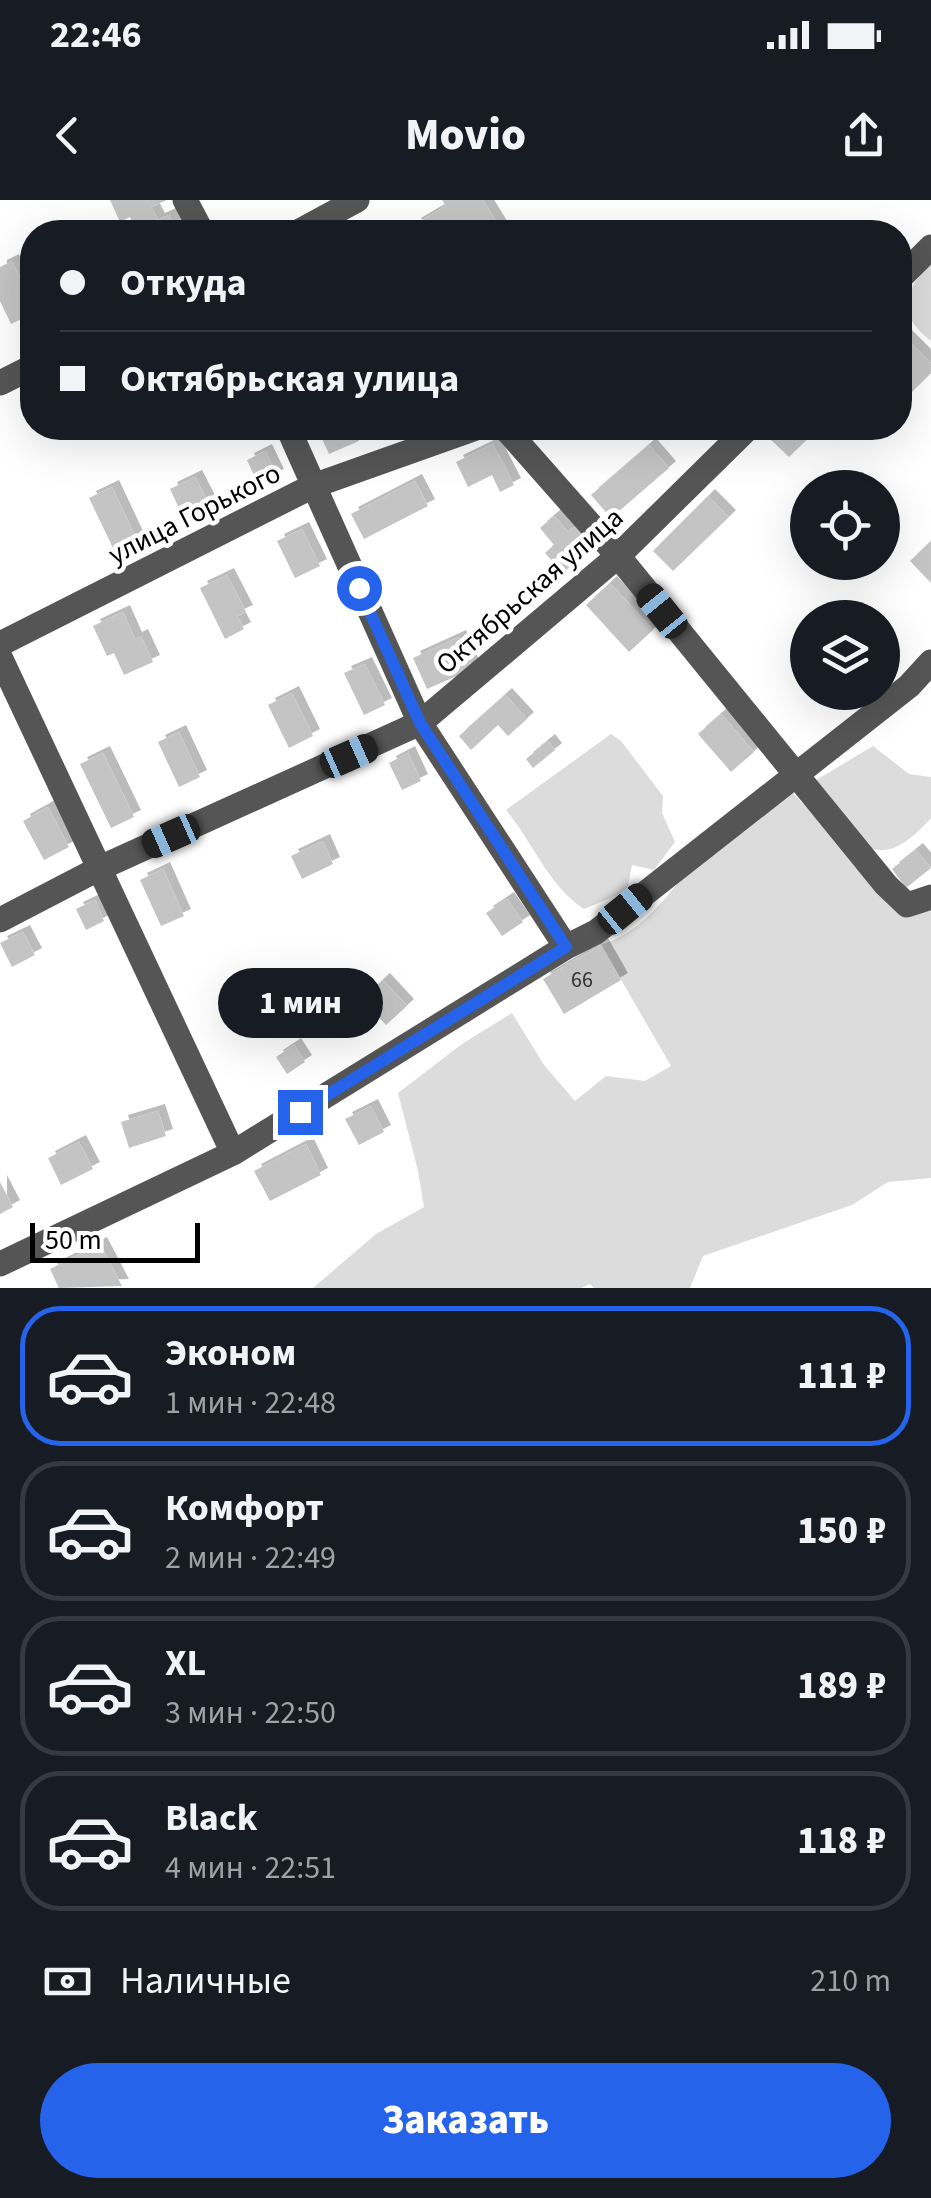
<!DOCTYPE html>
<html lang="ru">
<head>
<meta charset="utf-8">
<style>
	:root { --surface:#171b24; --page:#242831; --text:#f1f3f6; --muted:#9ea1a6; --line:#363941; --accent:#2563eb }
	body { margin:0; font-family:"Source Sans 3",sans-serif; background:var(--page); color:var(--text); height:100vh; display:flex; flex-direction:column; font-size:38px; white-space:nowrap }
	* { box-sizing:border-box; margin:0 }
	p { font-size:32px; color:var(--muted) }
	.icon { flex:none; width:55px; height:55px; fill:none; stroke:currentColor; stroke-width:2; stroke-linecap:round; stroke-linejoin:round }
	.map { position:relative; height:1088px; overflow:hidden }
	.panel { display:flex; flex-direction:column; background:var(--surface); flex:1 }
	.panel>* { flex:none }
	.banner { position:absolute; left:20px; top:20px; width:892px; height:220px; border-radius:40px; box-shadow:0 10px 40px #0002; display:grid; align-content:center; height:220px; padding:0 40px; background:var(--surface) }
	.tools { position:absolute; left:790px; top:270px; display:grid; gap:20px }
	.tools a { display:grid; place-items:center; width:110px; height:110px; border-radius:50%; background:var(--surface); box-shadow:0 10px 40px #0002; font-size:50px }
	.scale { position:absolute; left:30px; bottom:25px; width:170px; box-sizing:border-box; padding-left:10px; border:5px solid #000; border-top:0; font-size:28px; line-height:35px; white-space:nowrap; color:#000; -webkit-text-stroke:8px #fff; paint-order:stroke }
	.end { position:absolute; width:45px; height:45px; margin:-22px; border:12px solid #2563eb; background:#fff; box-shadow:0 0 0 5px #fff }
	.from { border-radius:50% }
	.bubble { position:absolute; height:70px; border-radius:35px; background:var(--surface); box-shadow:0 10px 40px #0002; font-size:32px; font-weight:800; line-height:70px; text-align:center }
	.car { position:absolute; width:30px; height:60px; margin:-30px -15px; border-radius:12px; box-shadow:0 0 8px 2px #0007; background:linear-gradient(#222 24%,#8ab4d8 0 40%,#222 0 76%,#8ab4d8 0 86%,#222 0) }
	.banner b { display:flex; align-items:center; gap:35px; height:95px; font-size:38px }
	.banner b+b { border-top:2px solid var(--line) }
	.banner i { width:25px; height:25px; background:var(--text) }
	ul { padding:18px 0 0; list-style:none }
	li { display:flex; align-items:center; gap:30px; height:140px; margin:0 20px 15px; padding:0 20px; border:5px solid var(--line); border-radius:40px }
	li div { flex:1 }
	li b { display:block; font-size:38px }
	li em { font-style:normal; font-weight:800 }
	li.active { border-color:var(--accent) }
	li>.icon { width:90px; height:90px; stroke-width:1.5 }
	.pay { display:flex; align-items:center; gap:25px; height:110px; padding:0 40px; font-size:38px }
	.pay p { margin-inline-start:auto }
	.primary-button { display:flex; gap:20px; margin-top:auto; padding:20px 40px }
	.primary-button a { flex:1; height:115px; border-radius:60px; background:var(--accent); color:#fff; font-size:40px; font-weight:800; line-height:115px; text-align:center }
	.status { display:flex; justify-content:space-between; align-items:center; height:70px; padding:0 50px; background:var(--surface); direction:ltr }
	.status svg { height:28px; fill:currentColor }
	header { display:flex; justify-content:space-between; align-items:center; height:130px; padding:0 40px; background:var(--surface); font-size:45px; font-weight:800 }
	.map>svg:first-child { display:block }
</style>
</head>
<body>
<div class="status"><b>22:46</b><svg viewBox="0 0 49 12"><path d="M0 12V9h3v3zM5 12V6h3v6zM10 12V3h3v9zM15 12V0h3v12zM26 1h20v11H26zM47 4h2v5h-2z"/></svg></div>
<header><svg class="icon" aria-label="back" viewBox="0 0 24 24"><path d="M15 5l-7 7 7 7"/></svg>Movio<svg class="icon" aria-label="share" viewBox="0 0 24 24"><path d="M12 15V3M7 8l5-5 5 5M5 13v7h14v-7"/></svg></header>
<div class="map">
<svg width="931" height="1088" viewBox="0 0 931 1088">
	<defs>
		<filter id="shadow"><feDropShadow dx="7" dy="-7" stdDeviation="0" flood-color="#0004"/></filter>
	</defs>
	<rect width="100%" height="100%" fill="#fff"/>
	<path fill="#dcdcdc" d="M931,64V141C896,114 902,92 931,64Z
		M611,534L621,541L663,596L662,613L675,642L654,670L632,665L627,691L584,709C548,685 534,644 506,610Z
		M873,546L909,574L931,577V618C871,686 850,633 813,582Z
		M793,593L905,716L931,710V978L888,982L852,1005L703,1056L690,1088H594L590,1084L581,1088H313L376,1034L424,1007L418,971L398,893L462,844L512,813L544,865L575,901L606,876L645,881L671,866L601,745C657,727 678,672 720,637C741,620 769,607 793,593Z"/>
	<path fill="#c4c4c4" filter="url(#shadow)" d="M110,0H167L151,7L158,20L169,15L177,32H137L130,17L120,22Z
		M442,0H483L502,31L419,32L414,25L446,6Z
		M12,61L32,103V114L11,124L0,101V67Z
		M900,132L931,163V173L911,193L900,182Z
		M317,228H353L359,241L329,254Z
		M684,228H709L694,240Z
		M781,228H819L789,257L770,239Z
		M493,244L514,285L500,292L492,275L468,287L456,262Z
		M649,245L669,268L611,318L591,295Z
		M265,251L277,276L258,284L247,260Z
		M195,277L210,306L184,319L170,289Z
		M415,281L428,306L364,339L351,314Z
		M112,287L137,340L114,350L89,298Z
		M708,296L729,317L673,371L653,351Z
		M554,316L568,332L574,327L592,347L563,373L545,353L554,345L540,328Z
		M302,329L320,366L295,378L277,341Z
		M931,341V383L910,361Z
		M227,375L246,412L237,416L244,429L225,439L200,388Z
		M610,383L653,430L629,452L586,405Z
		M123,412L135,439L141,436L153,462L124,475L114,453L107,456L93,426Z
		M459,437L473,469L427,489L413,458Z
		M365,464L385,505L364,515L344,473Z
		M292,493L313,536L289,548L268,505Z
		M505,495L527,519L508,536L498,525L471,550L459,536Z
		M721,514L754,552L731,572L698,534Z
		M179,532L200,577L179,587L158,542Z
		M548,541L555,550L533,568L526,559Z
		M103,553L134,617L111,628L80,564Z
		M408,553L421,581L402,590L389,563Z
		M48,607L69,647L44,660L23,621Z
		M323,641L333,664L302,679L291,656Z
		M916,650L931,668L906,688L892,669Z
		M163,669L184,716L161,726L140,680Z
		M507,699L523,722L502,736L486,713Z
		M95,700L104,721L86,730L76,709Z
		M23,732L35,755L12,767L0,743Z
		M601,745L621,780L564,814L543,779Z
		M383,780L407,806L386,825L362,799Z
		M294,845L305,862L287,874L276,857Z
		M371,906L384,932L359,945L345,919Z
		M158,911L166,936L129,948L121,922Z
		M79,942L93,969L61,985L48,958Z
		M306,944L321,975L270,1001L254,971Z
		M0,982L13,1007L0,1014Z
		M100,1044L122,1086L59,1088L50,1069Z"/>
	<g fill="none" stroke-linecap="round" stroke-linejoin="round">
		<path stroke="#555" stroke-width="25" d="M185,0L202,32
			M298,32L357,0
			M900,78L931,47
			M0,183L32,167
			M288,228L420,523L566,747
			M505,228L618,356L886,685L907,705L931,697
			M0,444L313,286L476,228
			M0,457L233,953
			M0,720L100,668L420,523L618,356L748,228
			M0,1064L233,953L566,747L596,732L909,486L931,462"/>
	</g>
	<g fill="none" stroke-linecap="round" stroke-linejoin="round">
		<path stroke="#2563eb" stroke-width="12" d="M300,912L566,747L420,523L359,388"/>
	</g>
	<g text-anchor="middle" stroke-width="9" stroke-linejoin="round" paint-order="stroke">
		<g font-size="22" fill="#313131">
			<text x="582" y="787">66</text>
		</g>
		<g font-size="28" fill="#000" stroke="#fff">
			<text transform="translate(194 313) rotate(-27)" y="10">улица Горького</text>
			<text transform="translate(529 390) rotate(-41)" y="10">Октябрьская улица</text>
		</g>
	</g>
</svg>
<div class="tools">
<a><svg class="icon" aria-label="locate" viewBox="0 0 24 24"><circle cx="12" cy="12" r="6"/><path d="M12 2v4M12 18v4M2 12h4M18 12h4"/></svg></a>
<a><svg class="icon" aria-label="layers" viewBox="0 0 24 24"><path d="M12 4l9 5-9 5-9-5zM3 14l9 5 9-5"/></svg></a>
</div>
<div class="scale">50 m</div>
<i class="end from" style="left:359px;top:388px"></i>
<i class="end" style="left:300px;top:912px"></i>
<div class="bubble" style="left:218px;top:768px;width:165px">1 мин</div>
<i class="car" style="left:662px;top:411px;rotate:321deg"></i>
<i class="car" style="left:349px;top:556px;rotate:66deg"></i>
<i class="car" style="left:171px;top:636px;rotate:246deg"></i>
<i class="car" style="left:625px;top:709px;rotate:51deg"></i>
<div class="banner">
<b><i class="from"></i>Откуда</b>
<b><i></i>Октябрьская улица</b>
</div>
</div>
<section class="panel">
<ul>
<li class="active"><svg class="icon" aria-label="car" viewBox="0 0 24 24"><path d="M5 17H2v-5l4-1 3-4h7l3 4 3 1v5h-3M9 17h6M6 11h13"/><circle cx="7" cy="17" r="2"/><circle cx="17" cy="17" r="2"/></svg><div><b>Эконом</b><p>1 мин · 22:48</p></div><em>111 ₽</em></li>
<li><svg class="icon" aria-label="car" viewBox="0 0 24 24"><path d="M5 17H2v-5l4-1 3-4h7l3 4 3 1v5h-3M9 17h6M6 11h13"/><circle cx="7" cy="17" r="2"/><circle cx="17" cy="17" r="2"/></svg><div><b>Комфорт</b><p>2 мин · 22:49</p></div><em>150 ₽</em></li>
<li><svg class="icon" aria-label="car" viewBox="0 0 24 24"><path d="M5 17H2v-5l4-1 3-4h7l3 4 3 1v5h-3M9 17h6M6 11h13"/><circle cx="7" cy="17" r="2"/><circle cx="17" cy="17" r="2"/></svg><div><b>XL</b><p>3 мин · 22:50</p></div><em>189 ₽</em></li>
<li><svg class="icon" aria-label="car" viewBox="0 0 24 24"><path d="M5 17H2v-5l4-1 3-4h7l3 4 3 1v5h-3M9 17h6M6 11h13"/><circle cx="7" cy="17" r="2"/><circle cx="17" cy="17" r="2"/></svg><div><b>Black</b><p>4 мин · 22:51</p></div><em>118 ₽</em></li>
</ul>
<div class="pay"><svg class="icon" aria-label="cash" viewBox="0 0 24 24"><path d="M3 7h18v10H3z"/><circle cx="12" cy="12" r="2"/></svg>Наличные<p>210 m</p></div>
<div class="primary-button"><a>Заказать</a></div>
</section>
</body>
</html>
